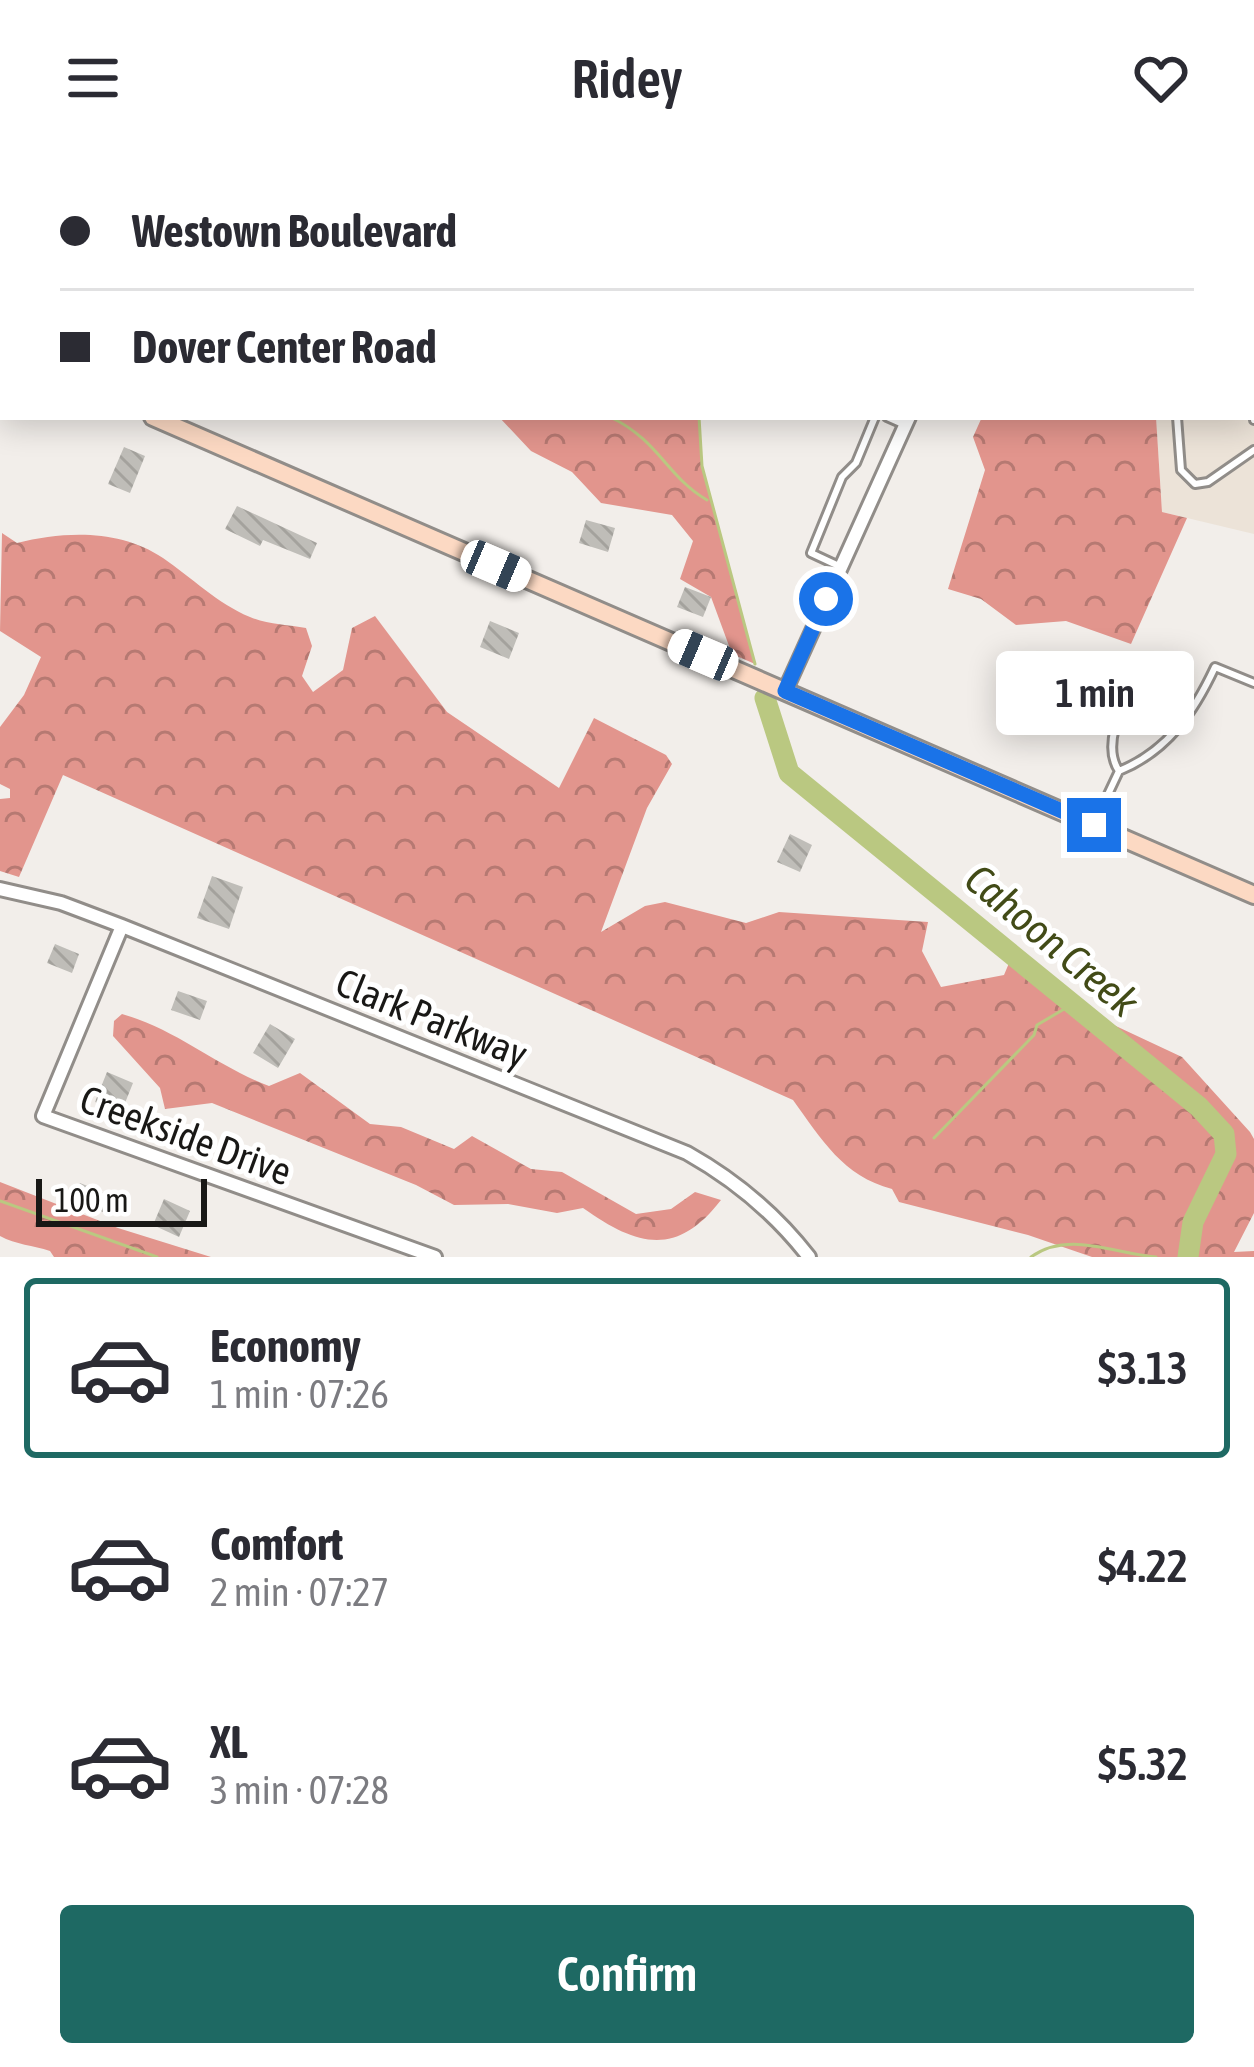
<!DOCTYPE html>
<html lang="en">
<head>
<meta charset="utf-8">
<style>
	:root { --surface:#fff; --page:#f2f2f3; --text:#2b2b33; --muted:#7c7c81; --line:#e1e1e2; --accent:#1e6963 }
	body { margin:0; font-family:"Asap Condensed",sans-serif; background:var(--page); color:var(--text); height:100vh; display:flex; flex-direction:column; font-size:45px; white-space:nowrap }
	* { box-sizing:border-box; margin:0 }
	p { font-size:39px; color:var(--muted) }
	.icon { flex:none; width:66px; height:66px; fill:none; stroke:currentColor; stroke-width:2; stroke-linecap:round; stroke-linejoin:round }
	.map { position:relative; height:1101px; overflow:hidden }
	.side { display:flex; flex-direction:column; background:var(--surface); flex:1 }
	.side>* { flex:none }
	.top-card { position:absolute; left:0px; top:0px; width:1254px; height:264px; box-shadow:0 6px 30px #0003; display:grid; align-content:center; height:264px; padding:0 60px; background:var(--surface) }
	.scale { position:absolute; left:36px; bottom:30px; width:171px; box-sizing:border-box; padding-left:12px; border:6px solid #191816; border-top:0; font-size:33px; line-height:42px; white-space:nowrap; color:#191816; -webkit-text-stroke:9px #fff; paint-order:stroke }
	.end { position:absolute; width:54px; height:54px; margin:-27px; border:15px solid #1a73e8; background:#fff; box-shadow:0 0 0 6px #fff }
	.from { border-radius:50% }
	.bubble { position:absolute; height:84px; border-radius:12px; background:var(--surface); box-shadow:0 6px 30px #0003; font-size:39px; font-weight:600; line-height:84px; text-align:center }
	.car { position:absolute; width:36px; height:72px; margin:-36px -18px; border-radius:15px; box-shadow:0 0 9px 3px #0007; background:linear-gradient(#fff 24%,#345 0 40%,#fff 0 76%,#345 0 86%,#fff 0) }
	.top-card b { display:flex; align-items:center; gap:42px; height:114px; font-size:45px }
	.top-card b+b { border-top:3px solid var(--line) }
	.top-card i { width:30px; height:30px; background:var(--text) }
	ul { padding:21px 0 0; list-style:none }
	li { display:flex; align-items:center; gap:36px; height:180px; margin:0 24px 18px; padding:0 36px; border:6px solid transparent; border-radius:12px }
	li div { flex:1 }
	li b { display:block; font-size:45px }
	li em { font-style:normal; font-weight:600 }
	li.selected { border-color:var(--accent) }
	li>.icon { width:108px; height:108px; stroke-width:1.5 }
	.button { display:flex; gap:24px; margin-top:auto; padding:24px 60px }
	.button a { flex:1; height:138px; border-radius:12px; background:var(--accent); color:#fff; font-size:48px; font-weight:600; line-height:138px; text-align:center }
	header { display:flex; justify-content:space-between; align-items:center; height:156px; padding:0 60px; background:var(--surface); font-size:54px; font-weight:600 }
	.map>svg:first-child { display:block }
</style>
</head>
<body>
<header><svg class="icon" aria-label="menu" viewBox="0 0 24 24"><path d="M4 6h16M4 12h16M4 18h16"/></svg>Ridey<svg class="icon" aria-label="heart" viewBox="0 0 24 24"><path d="M12 20l-8-8c-3-5 5-10 8-4 3-6 11-1 8 4z"/></svg></header>
<div class="map">
<svg width="1254" height="1101" viewBox="0 0 1254 1101">
	<defs>
		<pattern id="forest-crowns" width="20" height="18" patternUnits="userSpaceOnUse" patternTransform="scale(3)"><rect width="20" height="18" fill="#e2958d"/><path d="M2 6a3 3 0 1 1 6 0M12 15a3 3 0 1 1 6 0" fill="none" stroke="#b67972"/></pattern>
		<pattern id="building-back-hatch" width="6" height="6" patternUnits="userSpaceOnUse" patternTransform="scale(3)"><rect width="6" height="6" fill="#bfbdb8"/><path d="M-1 5l2 2M0 0l6 6M5-1l2 2" fill="none" stroke="#a4a29d"/></pattern>
	</defs>
	<rect width="100%" height="100%" fill="#f2eeea"/>
	<path fill="#ece3d8" d="M1045,0H1254V378L1162,356L1156,261H1251V3H1043Z"/>
	<path fill="url(#forest-crowns)" d="M193,0H540L548,3H198Z
		M499,261H699L702,310L755,508L732,498L711,441L680,423L693,385L672,359L601,347L572,316L531,295Z
		M982,261H1156L1162,356L1187,362L1131,488L1066,465L1016,469L981,443L948,433L985,314L973,281Z
		M2,377L17,387C65,375 120,373 163,402C191,421 218,448 250,461C266,468 288,469 306,472L312,490L302,520L313,536L343,514L352,472L375,460L447,556L559,632L594,562L666,599L672,608L647,652L601,776L645,750L665,746L746,767L779,756L928,766L922,795L941,831L1004,819L1012,800L1071,849L1182,901L1250,976L1254,983V1057L1234,1096L1254,1095V1101H1092L1028,1079L899,1046L892,1033C843,1020 822,984 793,944L63,619L19,721L0,715V643L10,642V633L0,628V571L24,539L41,501L0,475Z
		M122,858C176,873 218,911 269,930L300,917L370,968L401,971L454,993L472,980L531,1013L562,1016L636,1058L671,1053L695,1036L721,1044C677,1101 638,1091 583,1052L557,1057L508,1048L454,1049L416,1029L212,947L165,953L160,932L113,880L114,865Z
		M0,1026L118,1072L211,1101H54L50,1095C33,1089 16,1089 0,1080Z"/>
	<g fill="none" stroke-linecap="round" stroke-linejoin="round">
		<path stroke="#bac881" stroke-width="3" d="M290,0L294,3
			M735,3V0
			M610,261C659,284 667,321 707,344
			M699,261L702,310L755,508
			M934,982L1034,879L1037,869L1071,849
			M0,1045L157,1101
			M1031,1101C1069,1074 1114,1098 1156,1101"/>
		<path stroke="#bac881" stroke-width="21" d="M765,542L789,617L1199,951L1224,978L1226,998L1193,1066L1188,1101"/>
	</g>
	<path fill="url(#building-back-hatch)" d="M124,291L145,300L130,337L108,328Z
		M237,350L317,387L310,403L263,384L260,390L225,373Z
		M586,364L615,372L608,396L579,387Z
		M685,431L711,441L703,461L677,451Z
		M490,465L519,477L509,503L480,491Z
		M790,678L812,689L800,716L777,706Z
		M212,720L243,731L229,773L197,762Z
		M55,788L79,798L72,817L47,807Z
		M178,835L207,845L200,864L171,854Z
		M270,868L295,883L278,912L253,897Z
		M107,916L133,927L121,957L95,946Z
		M80,1027L110,1039L103,1056L73,1044Z
		M164,1043L190,1055L179,1081L153,1069Z"/>
	<g fill="none" stroke-linecap="round" stroke-linejoin="round">
		<g stroke="#918d89" stroke-width="12">
			<path id="lane" d="M643,0L651,3
				M916,0L923,3
				M763,3L764,0
				M1247,3L1249,0
				M1251,18L1254,14
				M1251,217L1254,264
				M887,261L905,269
				M1177,261L1181,314L1195,328L1208,326L1254,294
				M841,411L811,397L842,321L856,307L875,261
				M1119,615C1098,584 1131,536 1143,506L1186,524L1189,556
				M1095,666L1119,615C1168,595 1194,556 1215,511L1254,527"/>
		</g>
		<g stroke="#918d89" stroke-width="18">
			<path id="street" d="M50,3L51,0
				M1023,3L1024,0
				M0,123L3,116
				M785,535L909,261
				M0,733L61,747L122,770L687,997C735,1024 775,1057 809,1101
				M122,770L43,960L435,1101"/>
		</g>
		<g stroke="#918d89" stroke-width="22">
			<path id="secondary" d="M0,195L3,196
				M153,261L1254,739"/>
		</g>
		<use href="#lane" stroke="#fff" stroke-width="6"/>
		<use href="#street" stroke="#fff" stroke-width="12"/>
		<use href="#secondary" stroke="#fcd9c3" stroke-width="16"/>
	</g>
	<g fill="none" stroke-linecap="round" stroke-linejoin="round">
		<path stroke="#1a73e8" stroke-width="15" d="M826,443L785,535L1094,669"/>
	</g>
	<g text-anchor="middle" stroke-width="10" stroke-linejoin="round" paint-order="stroke">
		<g font-size="39" fill="#191816" stroke="#fff">
			<text transform="translate(432 862) rotate(22)" y="14">Clark Parkway</text>
			<text transform="translate(186 979) rotate(20)" y="14">Creekside Drive</text>
		</g>
		<g font-size="42" font-style="italic" fill="#424b17" stroke="#fff">
			<text transform="translate(1052 784) rotate(40)" y="15">Cahoon Creek</text>
		</g>
	</g>
</svg>
<div class="scale">100 m</div>
<i class="end from" style="left:826px;top:443px"></i>
<i class="end" style="left:1094px;top:669px"></i>
<div class="bubble" style="left:996px;top:495px;width:198px">1 min</div>
<i class="car" style="left:496px;top:410px;rotate:113deg"></i>
<i class="car" style="left:703px;top:499px;rotate:293deg"></i>
<div class="top-card">
<b><i class="from"></i>Westown Boulevard</b>
<b><i></i>Dover Center Road</b>
</div>
</div>
<section class="side">
<ul>
<li class="selected"><svg class="icon" aria-label="car" viewBox="0 0 24 24"><path d="M5 17H2v-5l4-1 3-4h7l3 4 3 1v5h-3M9 17h6M6 11h13"/><circle cx="7" cy="17" r="2"/><circle cx="17" cy="17" r="2"/></svg><div><b>Economy</b><p>1 min · 07:26</p></div><em>$3.13</em></li>
<li><svg class="icon" aria-label="car" viewBox="0 0 24 24"><path d="M5 17H2v-5l4-1 3-4h7l3 4 3 1v5h-3M9 17h6M6 11h13"/><circle cx="7" cy="17" r="2"/><circle cx="17" cy="17" r="2"/></svg><div><b>Comfort</b><p>2 min · 07:27</p></div><em>$4.22</em></li>
<li><svg class="icon" aria-label="car" viewBox="0 0 24 24"><path d="M5 17H2v-5l4-1 3-4h7l3 4 3 1v5h-3M9 17h6M6 11h13"/><circle cx="7" cy="17" r="2"/><circle cx="17" cy="17" r="2"/></svg><div><b>XL</b><p>3 min · 07:28</p></div><em>$5.32</em></li>
</ul>
<div class="button"><a>Confirm</a></div>
</section>
</body>
</html>
